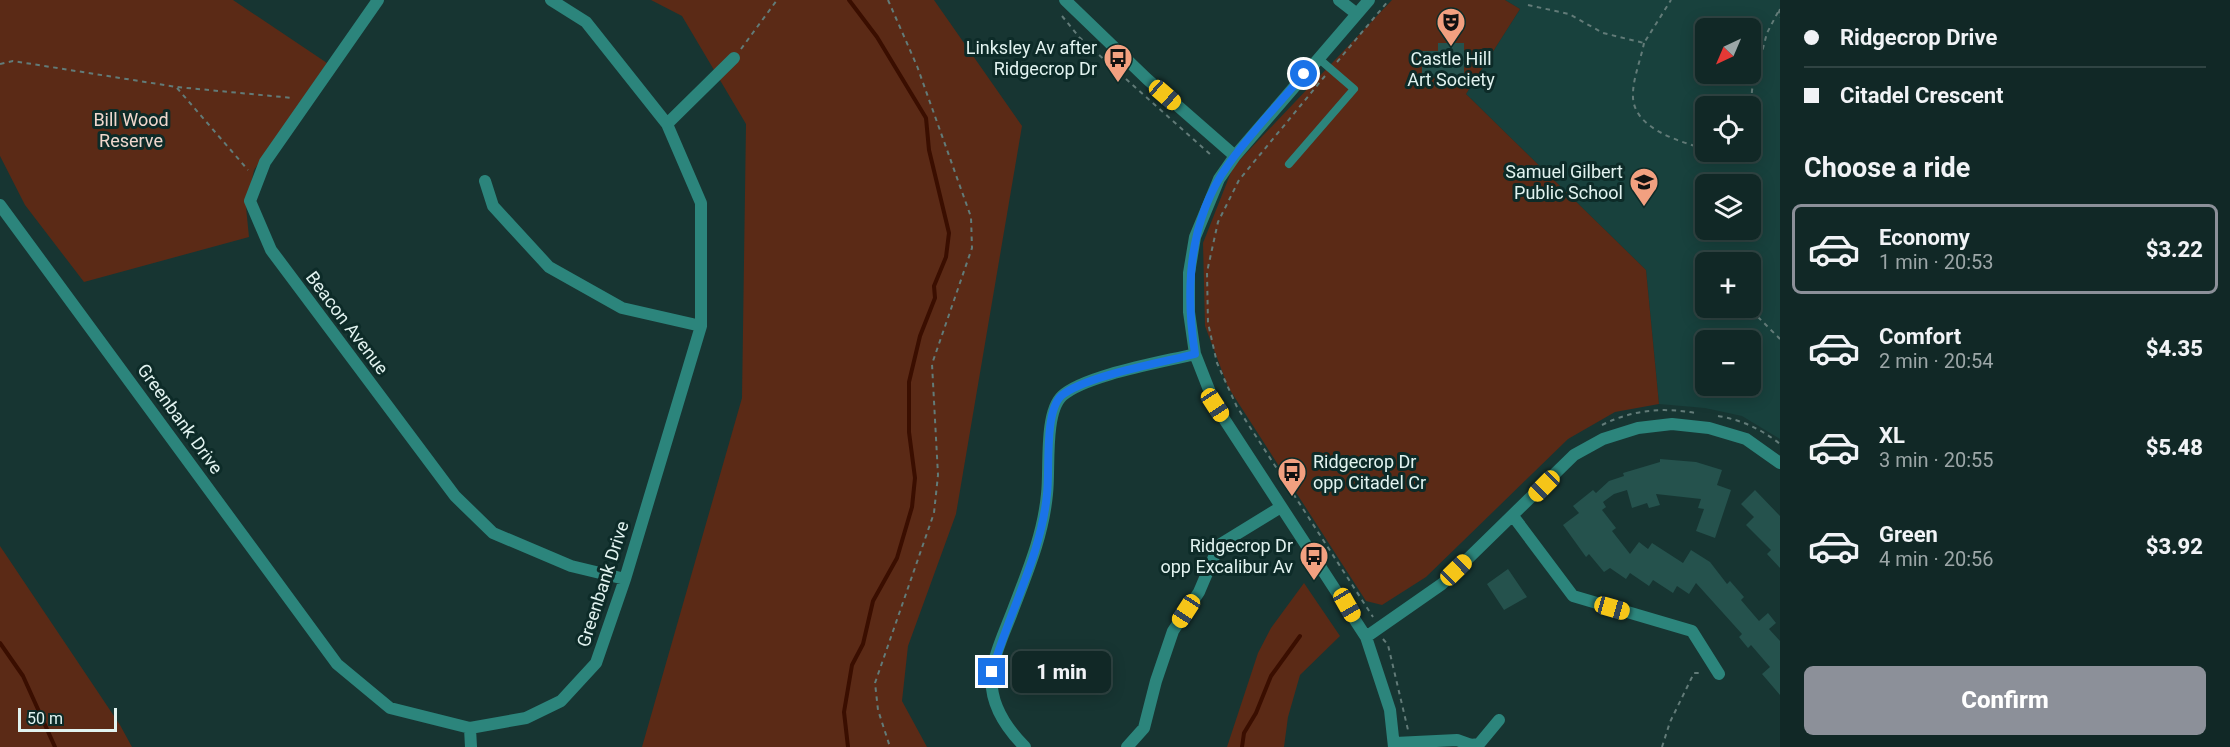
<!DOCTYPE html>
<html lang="en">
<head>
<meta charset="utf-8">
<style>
	:root { --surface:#112826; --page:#1e3432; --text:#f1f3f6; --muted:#9ca6a7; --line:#304443; --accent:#8c9099 }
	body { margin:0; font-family:Roboto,sans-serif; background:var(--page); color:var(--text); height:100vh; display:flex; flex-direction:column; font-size:22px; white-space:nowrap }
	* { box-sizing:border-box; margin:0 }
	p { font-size:20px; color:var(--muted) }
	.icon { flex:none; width:33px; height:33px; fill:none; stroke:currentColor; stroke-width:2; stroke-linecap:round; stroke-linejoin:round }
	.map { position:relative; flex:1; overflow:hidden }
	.side { display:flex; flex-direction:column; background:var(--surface); width:450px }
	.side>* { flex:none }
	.guide { display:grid; align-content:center; height:132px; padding:0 24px; background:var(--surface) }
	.needle { width:39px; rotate:224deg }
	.buttons { position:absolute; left:1695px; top:18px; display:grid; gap:12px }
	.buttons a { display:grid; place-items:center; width:66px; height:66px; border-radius:9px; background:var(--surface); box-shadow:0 3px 15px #0003,0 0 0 2px var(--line); font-size:30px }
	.scale { position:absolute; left:18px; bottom:15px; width:99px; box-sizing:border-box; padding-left:6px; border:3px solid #e2f3f0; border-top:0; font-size:16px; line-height:21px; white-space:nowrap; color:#e2f3f0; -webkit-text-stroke:4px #0d2b28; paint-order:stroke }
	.end { position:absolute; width:27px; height:27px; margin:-14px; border:8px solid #1a73e8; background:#fff; box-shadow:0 0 0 3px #fff }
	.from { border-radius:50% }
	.bubble { position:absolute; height:42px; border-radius:9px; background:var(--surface); box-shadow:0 3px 15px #0003,0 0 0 2px var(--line); font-size:20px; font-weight:800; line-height:42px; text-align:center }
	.car { position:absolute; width:18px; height:36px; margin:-18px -9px; border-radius:8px; box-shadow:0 0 4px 2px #0007; background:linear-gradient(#f5c518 24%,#345 0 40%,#f5c518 0 76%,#345 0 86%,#f5c518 0) }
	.guide b { display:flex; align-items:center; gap:21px; height:57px; font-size:22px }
	.guide b+b { border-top:2px solid var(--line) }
	.guide i { width:15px; height:15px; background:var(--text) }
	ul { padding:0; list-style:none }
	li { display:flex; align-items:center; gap:18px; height:90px; margin:0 12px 9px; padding:0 12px; border:3px solid transparent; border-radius:9px }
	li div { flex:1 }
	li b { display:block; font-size:22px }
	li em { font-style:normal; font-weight:800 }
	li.selected { border-color:var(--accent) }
	li>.icon { width:54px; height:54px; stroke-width:1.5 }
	h2 { padding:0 24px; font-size:27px; line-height:72px }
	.cta { display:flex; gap:12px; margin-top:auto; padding:12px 24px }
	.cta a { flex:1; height:69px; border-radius:9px; background:var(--accent); color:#fff; font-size:24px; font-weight:800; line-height:69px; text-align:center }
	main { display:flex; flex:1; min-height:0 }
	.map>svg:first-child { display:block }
</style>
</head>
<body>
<main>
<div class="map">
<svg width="1780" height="747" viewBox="0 0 1780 747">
	<rect width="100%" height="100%" fill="#173532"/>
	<path fill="#18413d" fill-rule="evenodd" d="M1505,0H1780V439L1742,416L1705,408L1659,404L1646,270L1466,94L1520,9ZM1706,28H1750V74H1706ZM1706,106H1750V152H1706ZM1706,184H1750V230H1706ZM1706,262H1750V308H1706ZM1706,340H1750V386H1706Z"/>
	<path fill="#5b2a16" d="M0,0H233L327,63L254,170L246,207L249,237L84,282L25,205L0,156Z
		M651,0H934L1022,126L956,514L908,646L902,701L927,747H642L742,398L746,124L682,16Z
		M1392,0H1505L1520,9L1466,94L1646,270L1659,404L1615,412L1568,439L1426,577L1382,605L1366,601L1228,387L1205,326L1203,243L1233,167Z
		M0,546L120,725L132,747H0Z
		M1304,583L1340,636L1300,675L1288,717L1284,747H1227L1258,653L1271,628Z"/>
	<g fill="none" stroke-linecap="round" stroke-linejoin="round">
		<path stroke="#3a0e00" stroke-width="4" d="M0,643L23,676L55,747
			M848,747L844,712L852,665L863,644L873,601L897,558L912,507L915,478L909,432V382L920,336L935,298L934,286L946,257L949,233L929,150L926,118L877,37L849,0
			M1242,747L1244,733L1256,713L1271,676L1300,636"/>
	</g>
	<path fill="#25524d" d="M1438,43H1464V76L1422,77V51H1438Z
		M1660,459L1696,462L1722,470L1717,485L1731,490L1715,538L1696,531L1704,509L1698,508L1701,499L1656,494L1660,505L1649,508L1647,503L1632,508L1627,490L1614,494L1603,502L1606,507L1602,510L1616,528L1612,531L1630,554L1639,542L1648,549L1652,543L1683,563L1691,550L1710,562L1727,584L1730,581L1744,597L1741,600L1759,621L1768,613L1776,623L1769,629L1780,641V695L1762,674L1770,667L1751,645L1748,648L1739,637L1742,634L1696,583L1689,594L1677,586L1673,593L1653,580L1649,586L1630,573L1626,579L1610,568L1604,572L1589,554L1586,557L1563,525L1579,513L1573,506L1593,490L1596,493L1609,481L1624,476L1623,473L1660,462Z
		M1755,490L1780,516V568L1767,554L1771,550L1746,525L1754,517L1741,504Z
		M1508,569L1527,597L1504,610L1487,584Z"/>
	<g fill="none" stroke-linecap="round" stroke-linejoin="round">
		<path stroke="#627b78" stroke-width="2" stroke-dasharray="4.5 4.5" stroke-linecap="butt" d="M888,0L917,66L971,217L972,248L932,364L938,475L934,513L875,683L878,710L890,747
			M1528,5L1569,14L1603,33L1644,43L1671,0
			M1780,9L1778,15L1780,17
			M1062,16L1079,37L1210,154
			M1644,43C1641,59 1633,78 1633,94C1631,128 1680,142 1706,149
			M741,49L777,0
			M1337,62L1389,0
			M0,64L13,61L177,87L293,98
			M1325,76L1239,180L1218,222L1207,272L1208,323L1217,363L1237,407L1373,617
			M177,88L248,170
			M1750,138L1752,90L1767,33L1778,12
			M1721,152H1724
			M1724,308L1754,313L1780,339
			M1718,416C1742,420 1761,429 1780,444
			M1602,425C1632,410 1662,407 1695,413
			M1383,639L1388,645L1408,730
			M1662,747L1670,722L1694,673H1703"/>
		<path stroke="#2c857c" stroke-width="8" d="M1289,164L1354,89L1318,58"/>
		<path stroke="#2c857c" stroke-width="12" d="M378,0L265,162L250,201L271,250L455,496L493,533L571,566L625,579
			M1065,0L1147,79L1235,156
			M1339,0L1357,14
			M1369,0L1235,156L1219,179L1195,237L1189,273V312L1195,354L1215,405L1366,637L1390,710L1394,747
			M667,124L734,58
			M485,181L493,206L549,267L622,308L701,326
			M0,205L337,664L390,708L470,728L526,718L561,701L596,663L625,579L701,326V203L667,124L586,22L551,0
			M1513,516L1573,596L1692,631L1719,674
			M1366,637L1442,584L1574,455L1603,439L1638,428L1672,424L1709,428L1746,439L1780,463
			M470,728L471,747
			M1395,743L1457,740L1471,745L1479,744L1499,720
			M1025,747C1005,727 988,701 992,671C995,652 1004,633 1011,615C1026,575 1043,537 1047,494C1050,470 1044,413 1062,396C1085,375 1163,362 1195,354
			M1127,747L1144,728L1156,681L1173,631L1199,592L1219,545L1281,507"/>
	</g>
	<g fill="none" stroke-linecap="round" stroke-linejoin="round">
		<path stroke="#1a73e8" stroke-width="8" d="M992,672C1009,612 1041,556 1047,494C1050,470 1044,413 1061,396C1084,376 1164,362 1195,354C1185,289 1188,221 1228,165C1250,133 1279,104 1304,74"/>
	</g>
	<defs>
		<g id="theatre-pin" transform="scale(1.5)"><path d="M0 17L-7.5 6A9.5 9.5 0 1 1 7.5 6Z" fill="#f2a080" stroke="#0d2b28"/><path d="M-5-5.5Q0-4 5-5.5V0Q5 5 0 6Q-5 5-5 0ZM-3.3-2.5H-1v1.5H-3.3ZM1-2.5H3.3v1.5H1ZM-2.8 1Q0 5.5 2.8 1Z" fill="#111"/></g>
		<g id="bus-pin" transform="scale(1.5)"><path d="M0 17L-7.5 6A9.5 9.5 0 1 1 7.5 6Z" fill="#f2a080" stroke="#0d2b28"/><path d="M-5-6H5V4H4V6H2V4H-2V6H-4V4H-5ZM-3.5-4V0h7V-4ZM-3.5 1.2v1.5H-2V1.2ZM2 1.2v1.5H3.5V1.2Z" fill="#111"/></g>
		<g id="school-pin" transform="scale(1.5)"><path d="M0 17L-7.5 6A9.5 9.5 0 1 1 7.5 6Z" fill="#f2a080" stroke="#0d2b28"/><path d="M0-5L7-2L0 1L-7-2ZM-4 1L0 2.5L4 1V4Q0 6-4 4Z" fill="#111"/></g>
	</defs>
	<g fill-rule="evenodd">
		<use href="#theatre-pin" x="1451" y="22"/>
		<use href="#bus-pin" x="1118" y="58"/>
		<use href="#school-pin" x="1644" y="182"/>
		<use href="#bus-pin" x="1292" y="472"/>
		<use href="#bus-pin" x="1314" y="556"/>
	</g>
	<g text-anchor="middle" stroke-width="6" stroke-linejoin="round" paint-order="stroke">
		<g font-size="18" fill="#e2f3f0" stroke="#0d2b28" text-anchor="end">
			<text x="1097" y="54">Linksley Av after<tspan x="1097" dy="21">Ridgecrop Dr</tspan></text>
			<text x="1451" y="65" text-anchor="middle">Castle Hill<tspan x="1451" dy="21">Art Society</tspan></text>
			<text x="1623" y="178">Samuel Gilbert<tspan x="1623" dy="21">Public School</tspan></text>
			<text x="1313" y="468" text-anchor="start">Ridgecrop Dr<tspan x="1313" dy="21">opp Citadel Cr</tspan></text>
			<text x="1293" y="552">Ridgecrop Dr<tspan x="1293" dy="21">opp Excalibur Av</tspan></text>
		</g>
		<g font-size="18" fill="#f0d7cd" stroke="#0d2b28">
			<text x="131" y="126">Bill Wood<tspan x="131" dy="21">Reserve</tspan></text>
		</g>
		<g font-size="18" fill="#e2f3f0" stroke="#0d2b28">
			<text transform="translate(347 323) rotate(53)" y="6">Beacon Avenue</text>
			<text transform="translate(180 419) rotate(54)" y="6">Greenbank Drive</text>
			<text transform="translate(603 584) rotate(-72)" y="6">Greenbank Drive</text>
		</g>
	</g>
</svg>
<div class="buttons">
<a><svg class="needle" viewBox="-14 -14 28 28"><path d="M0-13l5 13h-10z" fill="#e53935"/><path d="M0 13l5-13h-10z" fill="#9ca6a7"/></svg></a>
<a><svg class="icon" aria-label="locate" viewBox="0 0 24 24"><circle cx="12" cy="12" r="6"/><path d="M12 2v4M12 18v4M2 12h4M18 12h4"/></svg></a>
<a><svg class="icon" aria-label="layers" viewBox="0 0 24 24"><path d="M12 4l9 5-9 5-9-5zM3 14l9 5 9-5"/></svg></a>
<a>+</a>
<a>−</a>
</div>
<div class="scale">50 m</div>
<i class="end from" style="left:1304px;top:74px"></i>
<i class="end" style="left:992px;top:672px"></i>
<div class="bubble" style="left:1012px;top:651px;width:99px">1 min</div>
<i class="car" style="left:1165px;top:95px;rotate:131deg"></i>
<i class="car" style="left:1215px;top:405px;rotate:147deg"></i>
<i class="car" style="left:1544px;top:486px;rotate:225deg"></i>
<i class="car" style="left:1456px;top:570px;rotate:46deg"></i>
<i class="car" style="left:1347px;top:605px;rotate:150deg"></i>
<i class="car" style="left:1612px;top:608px;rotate:106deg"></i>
<i class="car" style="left:1186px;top:611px;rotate:213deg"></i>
</div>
<section class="side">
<div class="guide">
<b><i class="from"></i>Ridgecrop Drive</b>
<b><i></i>Citadel Crescent</b>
</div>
<h2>Choose a ride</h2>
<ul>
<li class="selected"><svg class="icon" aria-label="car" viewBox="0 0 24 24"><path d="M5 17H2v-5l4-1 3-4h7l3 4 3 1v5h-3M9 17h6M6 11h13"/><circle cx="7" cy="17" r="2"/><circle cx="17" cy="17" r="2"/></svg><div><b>Economy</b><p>1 min · 20:53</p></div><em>$3.22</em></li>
<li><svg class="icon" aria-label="car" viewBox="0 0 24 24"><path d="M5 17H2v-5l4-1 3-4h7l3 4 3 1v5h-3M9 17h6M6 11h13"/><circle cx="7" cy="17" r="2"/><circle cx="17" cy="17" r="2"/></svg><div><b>Comfort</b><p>2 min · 20:54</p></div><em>$4.35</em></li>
<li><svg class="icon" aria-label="car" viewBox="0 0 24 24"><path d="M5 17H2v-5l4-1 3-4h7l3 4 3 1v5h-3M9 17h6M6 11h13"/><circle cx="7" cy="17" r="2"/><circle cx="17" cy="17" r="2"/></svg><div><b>XL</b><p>3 min · 20:55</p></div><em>$5.48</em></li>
<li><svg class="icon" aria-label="car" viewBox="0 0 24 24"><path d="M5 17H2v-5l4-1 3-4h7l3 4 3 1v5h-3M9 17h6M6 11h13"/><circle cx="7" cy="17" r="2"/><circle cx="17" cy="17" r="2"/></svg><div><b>Green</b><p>4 min · 20:56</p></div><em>$3.92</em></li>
</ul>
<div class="cta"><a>Confirm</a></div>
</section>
</main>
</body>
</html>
